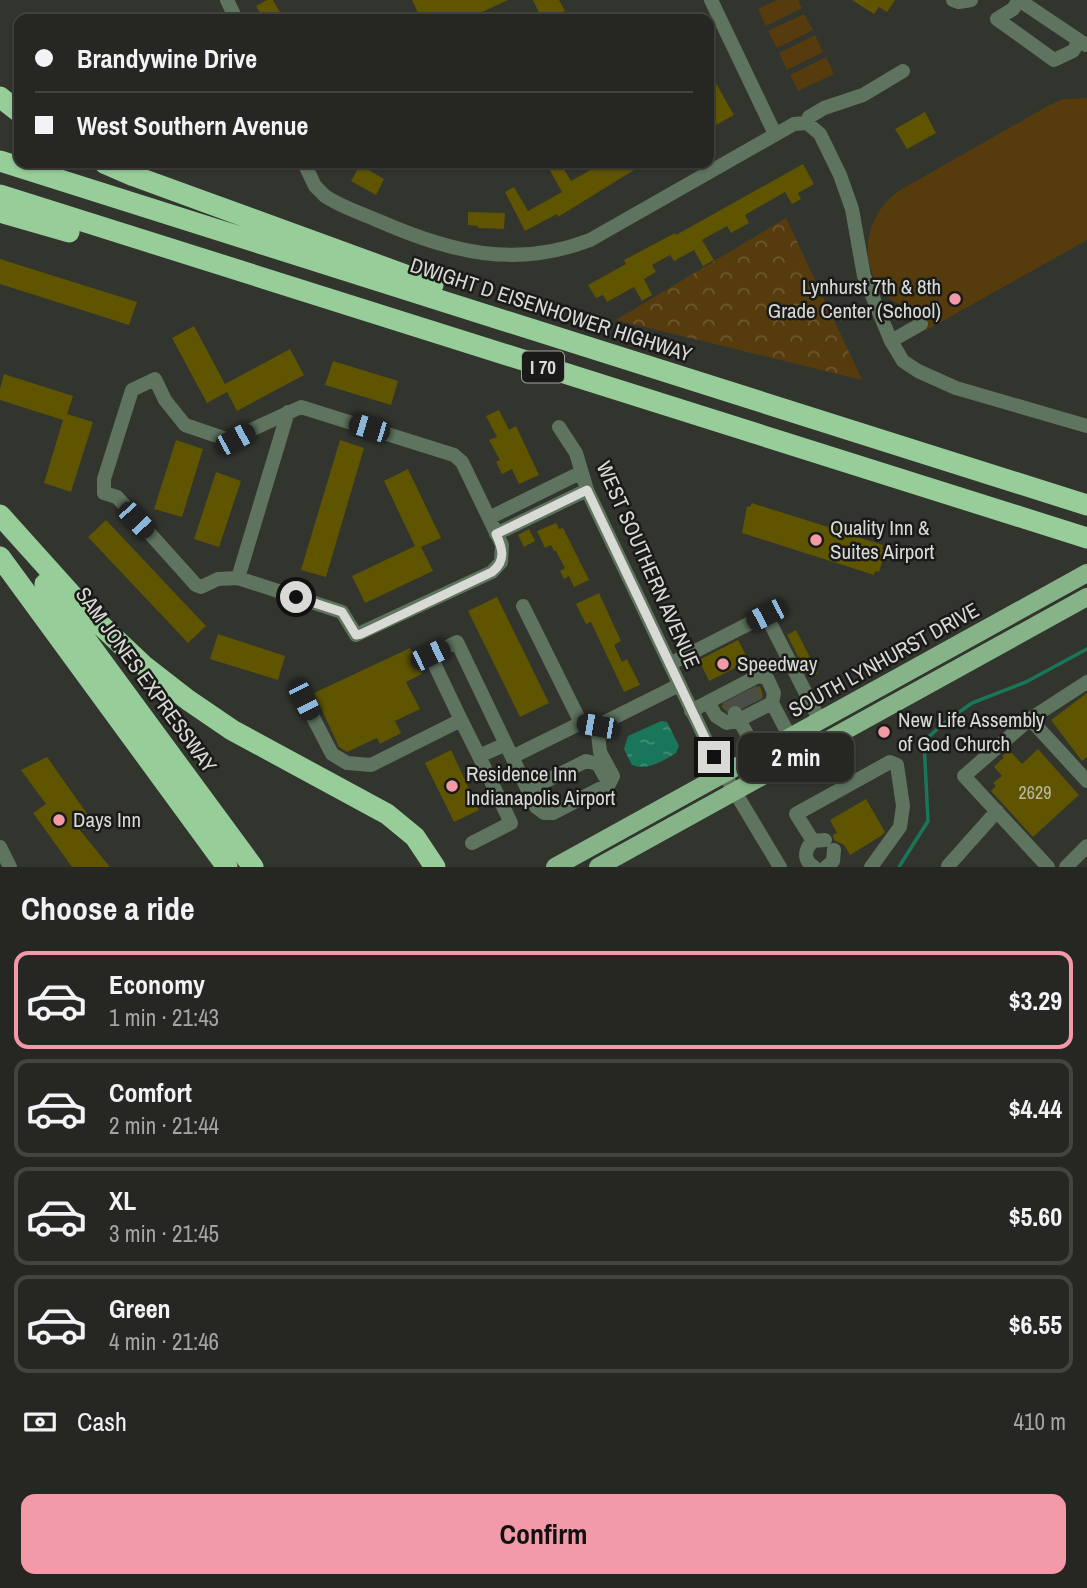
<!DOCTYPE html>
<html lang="en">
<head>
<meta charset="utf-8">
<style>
	:root { --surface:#262722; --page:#32332f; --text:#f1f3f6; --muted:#a4a5a5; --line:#424440; --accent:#f39aa8 }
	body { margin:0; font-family:"Archivo Narrow",sans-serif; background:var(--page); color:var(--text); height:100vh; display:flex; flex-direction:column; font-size:26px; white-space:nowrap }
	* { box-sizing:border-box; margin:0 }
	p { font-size:23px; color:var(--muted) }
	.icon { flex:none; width:38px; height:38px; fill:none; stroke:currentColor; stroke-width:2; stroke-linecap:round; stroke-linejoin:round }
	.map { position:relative; height:867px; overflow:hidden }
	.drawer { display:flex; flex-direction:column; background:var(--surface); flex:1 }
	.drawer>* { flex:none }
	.banner { position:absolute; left:14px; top:14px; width:700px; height:154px; border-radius:14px; box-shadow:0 2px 5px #0004,0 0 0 2px var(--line); display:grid; align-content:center; height:154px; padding:0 21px; background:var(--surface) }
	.end { position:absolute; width:32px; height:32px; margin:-16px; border:9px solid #d9dad6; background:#111; box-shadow:0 0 0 4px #111 }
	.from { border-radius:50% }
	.bubble { position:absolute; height:49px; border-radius:14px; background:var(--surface); box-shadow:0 2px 5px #0004,0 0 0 2px var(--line); font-size:23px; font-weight:700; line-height:49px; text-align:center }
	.car { position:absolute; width:21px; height:42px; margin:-21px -10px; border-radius:9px; box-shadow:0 0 5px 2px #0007; background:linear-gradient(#222 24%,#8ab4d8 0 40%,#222 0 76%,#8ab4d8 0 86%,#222 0) }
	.banner b { display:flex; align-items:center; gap:24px; height:66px; font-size:26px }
	.banner b+b { border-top:2px solid var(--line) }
	.banner i { width:18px; height:18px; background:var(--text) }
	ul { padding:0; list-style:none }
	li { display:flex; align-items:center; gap:21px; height:98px; margin:0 14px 10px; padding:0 7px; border:4px solid var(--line); border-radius:14px }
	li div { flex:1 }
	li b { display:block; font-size:26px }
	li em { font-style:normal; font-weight:700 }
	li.selected { border-color:var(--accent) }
	li>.icon { width:63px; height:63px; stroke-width:1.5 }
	h2 { padding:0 21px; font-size:32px; line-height:84px }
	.pay { display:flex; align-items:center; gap:18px; height:77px; padding:0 21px; font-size:26px }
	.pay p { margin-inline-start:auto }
	.cta { display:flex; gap:14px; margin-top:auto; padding:14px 21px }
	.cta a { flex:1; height:80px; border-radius:14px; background:var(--accent); color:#111; font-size:28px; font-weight:700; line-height:80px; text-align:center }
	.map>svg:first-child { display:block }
</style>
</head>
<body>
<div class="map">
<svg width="1087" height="867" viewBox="0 0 1087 867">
	<defs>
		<pattern id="forest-crowns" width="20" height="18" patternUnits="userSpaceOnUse" patternTransform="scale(1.75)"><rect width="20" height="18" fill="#563c0d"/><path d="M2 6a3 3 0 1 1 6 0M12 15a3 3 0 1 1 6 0" fill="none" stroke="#6e5830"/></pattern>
		<pattern id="water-ripples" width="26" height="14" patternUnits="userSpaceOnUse" patternTransform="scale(1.75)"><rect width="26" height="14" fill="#1a765b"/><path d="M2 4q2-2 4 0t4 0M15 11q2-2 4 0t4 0" fill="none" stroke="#468f79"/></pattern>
	</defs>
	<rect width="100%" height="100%" fill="#32342e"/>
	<path fill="#563c0d" d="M777,0H798L802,8L766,26L758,9Z
		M804,14L813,30L777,48L768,31Z
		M815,35L823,52L787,70L779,53Z
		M826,57L834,74L798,91L790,75Z
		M1087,98V240L925,331C922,326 919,316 915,312C906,306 895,304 887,296C855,263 865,212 902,189L1048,106L1063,99Z"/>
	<path fill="url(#forest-crowns)" d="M786,218L862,380L616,320Z"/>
	<path fill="url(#water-ripples)" d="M661,721L667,722L679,746L676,753C663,761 647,771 632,765L624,749L628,736Z"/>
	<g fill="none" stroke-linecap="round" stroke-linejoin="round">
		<path stroke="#1a765b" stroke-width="3.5" d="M899,867L928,821L924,741L944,723L972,703L1026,682L1087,649"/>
	</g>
	<path fill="#5f5400" d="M267,0H273L284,19H264L256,6Z
		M412,0H508L467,19H421Z
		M533,0H559L565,11L547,19H542Z
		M852,0H895L887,12L879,7L874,14Z
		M709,71L734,115L714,126L709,117V111L713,108L709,101Z
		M925,112L936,133L907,149L895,129Z
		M555,163H560L571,181L592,169L589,163H630L634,170L558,217L557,214L525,231L505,192L514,187L528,211L562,192L548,167Z
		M803,164L814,184L798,193L801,199L792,204L785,192L745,215L749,223L731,233L727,226L702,240L714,260L703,266L694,250L674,261L670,255L652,265L656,272L644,279L652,295L642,301L634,287L607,302L603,295L596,298L588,285L626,264L624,260L675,233L676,235Z
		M360,165L384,179L376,195L351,181Z
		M468,212L505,213L504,229L478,228V226L468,225Z
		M0,259L137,302L129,325L0,284Z
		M194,326L225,384L290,349L304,375L237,411L227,392L207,403L172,338Z
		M333,361L398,381L391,405L325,385Z
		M4,374L73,396L67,414L93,422L71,492L44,483L63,420L0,400V389Z
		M499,410L509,430L516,426L539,475L519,484L512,469L502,474L496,462L500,460L489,440L497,437L486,416Z
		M176,440L203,449L182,517L154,509Z
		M340,440L364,448L326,577L301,570Z
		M408,469L441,538L421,547L433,571L365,603L352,576L415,546L384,481Z
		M216,472L241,481L219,547L194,539Z
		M752,503L828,527L829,523L855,531L854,536L883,545L882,549L886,550L879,572L875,571L874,575L742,533L747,506L750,507Z
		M106,520L206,626L188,643L88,537Z
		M556,523L559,529L563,528L589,580L574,587L569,576L564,579L560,571L565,568L556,551H554L551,545L545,548L537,531Z
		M529,529L535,541L524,547L518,535Z
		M599,593L621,641L614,645L622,662L627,659L640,685L624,692L591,622L586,624L576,604Z
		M497,597L549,703L520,717L468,611Z
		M796,630L818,673L809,678L787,635Z
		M218,634L285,656L278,680L210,659Z
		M738,640L749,661L709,681L699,660Z
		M410,648L422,674L406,682L420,709L395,721L401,733L380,744L377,738L347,752L339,747L314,693Z
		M760,686L763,697L743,707L734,703L730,705L726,711L721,706Z
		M1087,693V757L1082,761L1051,720Z
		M1038,749L1079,795L1033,837L991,791L996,786L993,783L1002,776L994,767L1004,757L1002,756L1009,750L1022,764Z
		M451,750L479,810L454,822L425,763Z
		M47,757L88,815L75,824L110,867H72L33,813L46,804L21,770Z
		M866,799L885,832L881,836L850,855L844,845L834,840L833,835L837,833L830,820Z"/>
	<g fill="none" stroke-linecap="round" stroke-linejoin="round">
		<path stroke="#4b4d47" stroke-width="14" stroke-dasharray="14 7" stroke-linecap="butt" d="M750,689L756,702
			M740,694L747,707
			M729,700L735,713"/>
		<path stroke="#5e745e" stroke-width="14" d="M227,0L236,19
			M711,0L775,134
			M953,0L959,2L971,0
			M1019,0L1013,9L997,19L1054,60L1073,51L1079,41
			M1019,0L1086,45
			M807,123L809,117L824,108L863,95L903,71
			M304,163L315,186L325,196C341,207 361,213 379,221C450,252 515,269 590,240L794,124L807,123L820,134L840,175L852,209L864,276L891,341L903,361L918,371L956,388L1087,426
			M891,341L921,324
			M155,379L165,400L185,425L229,440L301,407L454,455L462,462L502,545L501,562L492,572L356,635L342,612L238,578L218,579L201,587L196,585L117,497L104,493V479L132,390Z
			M559,427L576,453L587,490L714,757L780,867
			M489,518L580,473
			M496,534L587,490
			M238,578L288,412
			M523,606L581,723
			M670,664L766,615L820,721
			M304,700L332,754L347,763L371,765L461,720L479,756L506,744
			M708,702L716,716L727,723L739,720L735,713
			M691,711L758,676L767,678L774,693L772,703
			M1030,719L1087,682
			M461,720L430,655L457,642L536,807L544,813H553L609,784L613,776L600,752L597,726
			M759,755L739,720L772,703L790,737
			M512,757L581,723L597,726L679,685
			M528,790L586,761L598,764L605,777
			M813,841L796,814L890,762L897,765L903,806L900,827L871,867
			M472,843L511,823L479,756
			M0,847L10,867
			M948,866L997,811
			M814,867C803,860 804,850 813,841L825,840
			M826,867L833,861L834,850
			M1048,867L964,776L1030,719L1087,781
			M1066,867L1087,846"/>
		<path stroke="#86b488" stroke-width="18" d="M555,867L1087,573
			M598,867L1087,597"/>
		<path stroke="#96cd98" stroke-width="21" d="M0,97L19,112
			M0,161L1087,505
			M104,163L134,176L433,285
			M0,195L1087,538
			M0,212L69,232
			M0,515L89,614L143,665L188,700L232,730L387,814L415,837L435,867
			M0,557L227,867
			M45,584L253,867"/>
	</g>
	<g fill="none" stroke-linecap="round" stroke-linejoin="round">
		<path stroke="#d9dad6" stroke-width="9" d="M296,597L342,612L356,635L361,634L492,572C506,561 503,549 496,534L587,490L714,757"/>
	</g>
	<g fill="#f39aa8" stroke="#1a1b18" stroke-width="2.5">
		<circle cx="955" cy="299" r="7"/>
		<circle cx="816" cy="540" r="7"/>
		<circle cx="723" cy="664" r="7"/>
		<circle cx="884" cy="732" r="7"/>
		<circle cx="452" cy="786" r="7"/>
		<circle cx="59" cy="820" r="7"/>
	</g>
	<g text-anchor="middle" stroke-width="5" stroke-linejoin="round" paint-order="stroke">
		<g font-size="18" fill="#bab8a0">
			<text x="1035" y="799">2629</text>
		</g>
		<rect fill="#1a1b18" stroke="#a0a19d" stroke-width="2" x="522" y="351.5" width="42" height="31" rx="5"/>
		<g font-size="19" font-weight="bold" fill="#d9dad6">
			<text x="543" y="374">I 70</text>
		</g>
		<g font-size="21" fill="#d9dad6" stroke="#1a1b18" text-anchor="start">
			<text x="941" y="294" text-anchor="end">Lynhurst 7th &amp; 8th<tspan x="941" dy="24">Grade Center (School)</tspan></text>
			<text x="830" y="535">Quality Inn &amp;<tspan x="830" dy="24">Suites Airport</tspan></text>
			<text x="737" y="671">Speedway</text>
			<text x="898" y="727">New Life Assembly<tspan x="898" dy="24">of God Church</tspan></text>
			<text x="466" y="781">Residence Inn<tspan x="466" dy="24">Indianapolis Airport</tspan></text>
			<text x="73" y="827">Days Inn</text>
		</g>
		<g font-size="21" fill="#d9dad6" stroke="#1a1b18">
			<text transform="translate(551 310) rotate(18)" y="7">DWIGHT D EISENHOWER HIGHWAY</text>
			<text transform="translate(648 565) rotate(66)" y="7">WEST SOUTHERN AVENUE</text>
			<text transform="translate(884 660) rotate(-29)" y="7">SOUTH LYNHURST DRIVE</text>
			<text transform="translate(146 680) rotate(54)" y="7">SAM JONES EXPRESSWAY</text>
		</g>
	</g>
</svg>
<i class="end from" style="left:296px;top:597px"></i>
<i class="end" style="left:714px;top:757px"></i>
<div class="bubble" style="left:738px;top:733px;width:116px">2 min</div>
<i class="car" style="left:369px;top:428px;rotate:287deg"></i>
<i class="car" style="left:235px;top:439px;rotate:62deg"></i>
<i class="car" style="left:136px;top:520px;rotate:137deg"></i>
<i class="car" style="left:766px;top:615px;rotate:243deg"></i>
<i class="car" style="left:430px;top:655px;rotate:64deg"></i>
<i class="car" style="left:304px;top:700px;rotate:153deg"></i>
<i class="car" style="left:597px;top:726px;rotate:280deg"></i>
<div class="banner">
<b><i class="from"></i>Brandywine Drive</b>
<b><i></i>West Southern Avenue</b>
</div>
</div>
<section class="drawer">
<h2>Choose a ride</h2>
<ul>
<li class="selected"><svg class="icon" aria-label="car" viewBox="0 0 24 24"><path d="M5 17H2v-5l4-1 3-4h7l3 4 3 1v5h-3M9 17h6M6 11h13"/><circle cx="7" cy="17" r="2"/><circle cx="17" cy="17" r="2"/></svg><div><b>Economy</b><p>1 min · 21:43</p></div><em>$3.29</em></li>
<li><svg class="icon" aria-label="car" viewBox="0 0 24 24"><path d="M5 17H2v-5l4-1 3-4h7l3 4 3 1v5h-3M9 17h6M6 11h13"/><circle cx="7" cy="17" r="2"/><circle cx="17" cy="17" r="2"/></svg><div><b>Comfort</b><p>2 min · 21:44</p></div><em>$4.44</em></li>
<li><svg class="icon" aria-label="car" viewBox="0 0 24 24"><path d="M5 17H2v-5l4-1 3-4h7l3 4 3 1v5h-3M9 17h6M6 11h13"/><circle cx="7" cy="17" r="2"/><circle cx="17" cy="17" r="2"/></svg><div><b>XL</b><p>3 min · 21:45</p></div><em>$5.60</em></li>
<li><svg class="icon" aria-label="car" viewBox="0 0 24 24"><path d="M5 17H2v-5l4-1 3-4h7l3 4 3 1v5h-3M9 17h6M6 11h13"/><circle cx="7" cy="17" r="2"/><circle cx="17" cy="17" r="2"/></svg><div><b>Green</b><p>4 min · 21:46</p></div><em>$6.55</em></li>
</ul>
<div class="pay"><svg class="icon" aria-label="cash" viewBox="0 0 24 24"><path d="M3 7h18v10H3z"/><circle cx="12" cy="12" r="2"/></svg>Cash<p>410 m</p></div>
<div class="cta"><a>Confirm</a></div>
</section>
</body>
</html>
